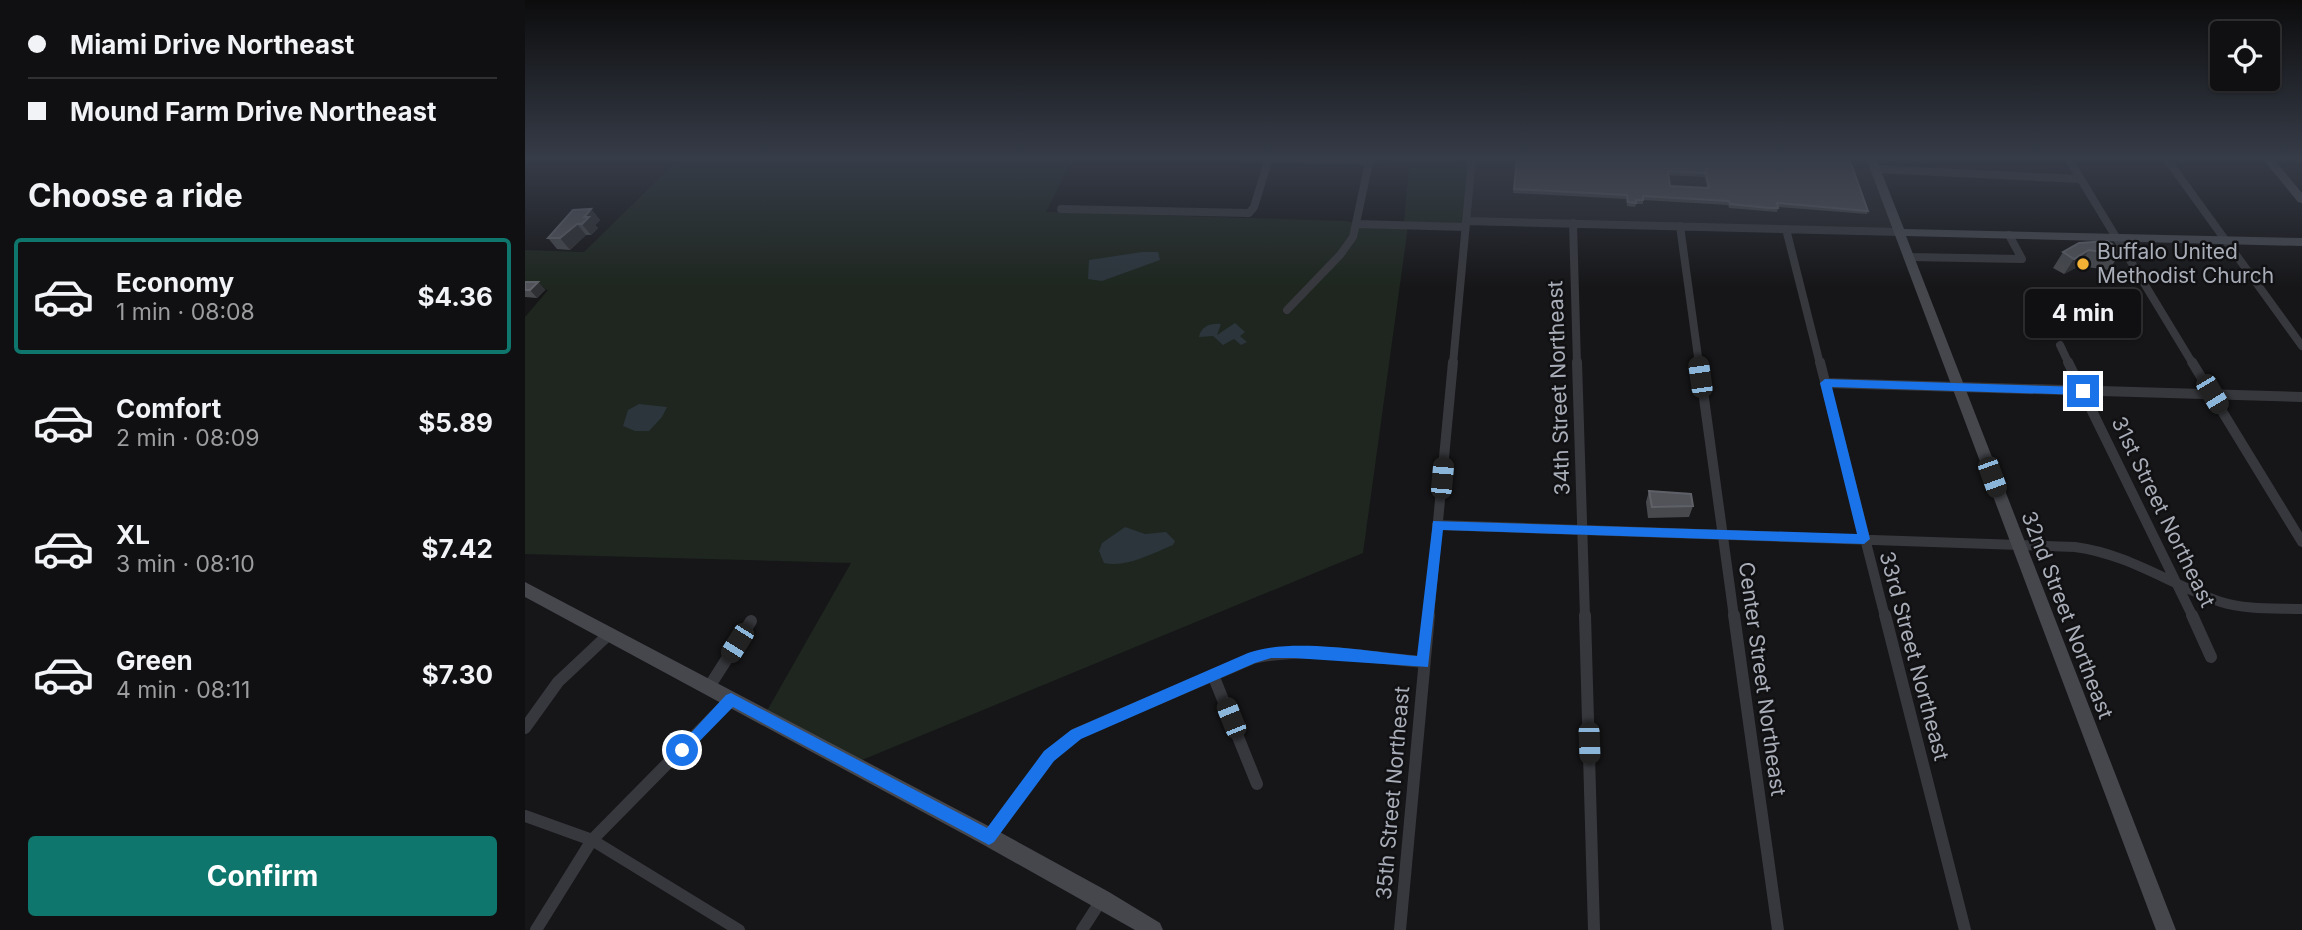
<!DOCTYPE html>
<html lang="en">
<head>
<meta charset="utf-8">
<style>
	:root { --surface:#101012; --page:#1e1e20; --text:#f1f3f6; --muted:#9c9d9f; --line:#303032; --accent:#0f766e }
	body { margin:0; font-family:Inter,sans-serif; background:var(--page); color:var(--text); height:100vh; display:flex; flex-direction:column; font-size:26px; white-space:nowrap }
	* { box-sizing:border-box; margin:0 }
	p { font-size:23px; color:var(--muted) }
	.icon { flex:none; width:38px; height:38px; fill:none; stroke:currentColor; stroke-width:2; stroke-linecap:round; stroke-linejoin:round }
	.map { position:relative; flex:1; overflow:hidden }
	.side { display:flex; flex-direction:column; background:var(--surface); width:525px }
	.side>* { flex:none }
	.top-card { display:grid; align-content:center; height:154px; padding:0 28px; background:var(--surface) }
	.controls { position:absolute; left:1685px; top:21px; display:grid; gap:14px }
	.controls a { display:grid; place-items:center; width:70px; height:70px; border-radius:7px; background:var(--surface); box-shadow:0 2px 5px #0004,0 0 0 2px var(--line); font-size:35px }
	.end { position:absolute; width:32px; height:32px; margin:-16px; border:9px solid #1a73e8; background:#fff; box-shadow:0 0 0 4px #fff }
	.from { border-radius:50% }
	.bubble { position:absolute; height:49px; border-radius:7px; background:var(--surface); box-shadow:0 2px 5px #0004,0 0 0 2px var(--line); font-size:23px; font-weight:700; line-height:49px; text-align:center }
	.car { position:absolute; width:21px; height:42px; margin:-21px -10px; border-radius:9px; box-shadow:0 0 5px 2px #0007; background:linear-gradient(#222 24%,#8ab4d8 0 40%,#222 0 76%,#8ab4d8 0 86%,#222 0) }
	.top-card b { display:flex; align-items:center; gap:24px; height:66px; font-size:26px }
	.top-card b+b { border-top:2px solid var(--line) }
	.top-card i { width:18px; height:18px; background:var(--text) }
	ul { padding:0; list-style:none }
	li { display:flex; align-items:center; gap:21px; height:116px; margin:0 14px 10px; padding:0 14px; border:4px solid transparent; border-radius:7px }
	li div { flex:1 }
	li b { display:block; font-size:26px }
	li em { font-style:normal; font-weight:700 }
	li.selected { border-color:var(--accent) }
	li>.icon { width:63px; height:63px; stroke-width:1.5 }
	h2 { padding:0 28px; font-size:32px; line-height:84px }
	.action { display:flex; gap:14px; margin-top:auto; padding:14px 28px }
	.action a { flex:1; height:80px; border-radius:7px; background:var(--accent); color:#fff; font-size:28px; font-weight:700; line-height:80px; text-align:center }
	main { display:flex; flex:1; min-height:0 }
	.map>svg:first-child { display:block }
</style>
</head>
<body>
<main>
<section class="side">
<div class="top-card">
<b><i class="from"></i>Miami Drive Northeast</b>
<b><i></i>Mound Farm Drive Northeast</b>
</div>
<h2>Choose a ride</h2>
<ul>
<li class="selected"><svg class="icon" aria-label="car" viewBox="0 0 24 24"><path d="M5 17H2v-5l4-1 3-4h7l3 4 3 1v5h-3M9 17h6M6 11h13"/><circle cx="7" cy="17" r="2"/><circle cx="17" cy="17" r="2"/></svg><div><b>Economy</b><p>1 min · 08:08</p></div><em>$4.36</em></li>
<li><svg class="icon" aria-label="car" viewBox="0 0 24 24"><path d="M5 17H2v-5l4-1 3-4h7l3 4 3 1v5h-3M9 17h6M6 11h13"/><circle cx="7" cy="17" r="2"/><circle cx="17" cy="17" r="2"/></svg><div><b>Comfort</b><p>2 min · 08:09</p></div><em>$5.89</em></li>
<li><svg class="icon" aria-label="car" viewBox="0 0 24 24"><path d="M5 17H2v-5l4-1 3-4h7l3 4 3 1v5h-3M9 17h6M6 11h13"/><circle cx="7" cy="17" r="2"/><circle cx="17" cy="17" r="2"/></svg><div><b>XL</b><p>3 min · 08:10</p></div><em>$7.42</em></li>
<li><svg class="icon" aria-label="car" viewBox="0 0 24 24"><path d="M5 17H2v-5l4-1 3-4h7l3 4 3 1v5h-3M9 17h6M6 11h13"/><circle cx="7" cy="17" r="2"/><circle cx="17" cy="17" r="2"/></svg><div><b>Green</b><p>4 min · 08:11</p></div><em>$7.30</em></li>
</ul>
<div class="action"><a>Confirm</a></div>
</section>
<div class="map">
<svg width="1777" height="930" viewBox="0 0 1777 930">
	<rect width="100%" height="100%" fill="#161618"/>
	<path fill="#222225" d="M947,158H1346L1374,232L941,221Z"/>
	<path fill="#1e261f" d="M155,158H548L521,212L821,221L832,224L879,222L884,166L844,165L846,158L946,161L940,227L883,226L838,553L337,760L239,716L326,563L0,554V317L23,290L0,288V250L59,252Z"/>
	<path fill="#2c353c" d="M617,252H633L635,260L577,281L563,279L564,260Z
		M710,323L720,332L715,336L722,342L716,345L709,339L698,345L688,336L674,337C676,326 686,323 696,324L692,335Z
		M114,404L142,407L137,417L124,431H110L98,426L103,410Z
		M600,527L620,534L641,532L650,541L648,545C628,553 602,568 579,563L574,551L577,543Z"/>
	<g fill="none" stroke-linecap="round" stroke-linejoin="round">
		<path stroke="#37383d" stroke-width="8" d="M724,158L845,161
			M1543,158L1668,364
			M1641,158L1777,346
			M1350,169L1555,179
			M536,209L724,213L729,207L744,158
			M941,221L1374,232
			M1048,223L1052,364
			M832,224L940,227
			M1155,226L1174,364
			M1261,229L1295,364
			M1384,257L1497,259L1484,235
			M762,310L815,255L828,237L845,158
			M1535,345L1544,364
			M928,364L947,158"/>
		<path stroke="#37383d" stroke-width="10" d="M1052,362L1060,617
			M1174,362L1209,617
			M1295,362L1360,617
			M1543,362L1668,617
			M1667,362L1777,542
			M1300,383L1777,397
			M912,525L1550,547C1604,554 1646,585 1696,602C1721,610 1751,608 1777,609
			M904,617L928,362"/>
		<path stroke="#37383d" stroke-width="12" d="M1060,615L1069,930
			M1209,615L1253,930
			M1360,615L1440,930
			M1667,615L1686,657
			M688,675L732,784
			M184,687L226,621
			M0,728L33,682L83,635
			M0,816L67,840L214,930
			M464,837L524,756L551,734L728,658C784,646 841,657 898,662
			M11,930L67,840L206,699
			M557,930L577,899
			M875,930L904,615"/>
		<path fill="#45474d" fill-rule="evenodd" d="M1341,158H1351L1379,229L1777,238V246L1381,236L1651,930H1631Z
			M1737,158H1748L1777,193V203L1773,202Z
			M0,582L471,830L584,892L635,923L638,930H610L457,844L0,597Z"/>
	</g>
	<path fill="#47494d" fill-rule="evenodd" d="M992,158H1324L1343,211L1342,214L1253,207L1252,212L1204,208L1203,205L1118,200V204H1111L1110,207L1102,206L1101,199L988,193ZM1143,175L1180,177L1182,188L1145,186Z
		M66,209L75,220L70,225L73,228L66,235H61L45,250L32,249L23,238Z
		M1554,243L1594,255L1584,270L1554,266L1539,274L1528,268L1538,252Z
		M0,282H13L20,290L12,298L0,297Z
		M1124,491L1168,506L1164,517L1123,518L1121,502Z"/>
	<path fill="#2f3033" d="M66,209L75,220L70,225L73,228L66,235L57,224L59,217Z
		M52,224L61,235L45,250L35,238Z
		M1564,250L1554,266L1539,274L1549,259Z
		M13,282L20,290L12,298L5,290Z"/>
	<path fill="#525359" stroke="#5f6168" stroke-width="2" fill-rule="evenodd" d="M992,158H1324L1343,211L1252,203L1253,208H1244L1205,204L1204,201L1118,196V200H1111V203L1103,202L1102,195L989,189ZM1143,171L1181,173L1184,188L1145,186Z
		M66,209L59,217H64L57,224H52L35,238H23L48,210Z
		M1582,241L1593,248L1594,255L1564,250L1549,259L1538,252L1554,243Z
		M0,282H13L5,290H0Z
		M1124,491L1166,494L1168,506L1127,507Z"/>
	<linearGradient id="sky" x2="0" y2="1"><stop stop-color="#0c0c0d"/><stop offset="0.55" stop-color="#363c48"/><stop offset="1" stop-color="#363c48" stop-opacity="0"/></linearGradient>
	<rect width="1777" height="288" fill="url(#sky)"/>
	<path fill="#1a73e8" d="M1300,379L1558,387L1563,391L1558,395L1307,387L1345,539L1339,544L918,530L903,667L769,658H746L730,663L556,739L529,761L469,842L464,845L208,707L162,754H152L150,750L201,695L206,693L462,828L519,751L546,730L723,653C768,637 844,652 892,656L908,521L1332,534L1295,383Z"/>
	<circle fill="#f2b134" stroke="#111113" stroke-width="2.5" cx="1558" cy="264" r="7"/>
	<g text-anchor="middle" stroke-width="5" stroke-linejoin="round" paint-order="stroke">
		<g font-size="21" fill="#a8adb8" stroke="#111113" text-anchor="start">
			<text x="1572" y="259">Buffalo United<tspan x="1572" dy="24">Methodist Church</tspan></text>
		</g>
		<g font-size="21" fill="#a8adb8" stroke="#111113">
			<text transform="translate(1034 388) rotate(-92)" y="7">34th Street Northeast</text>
			<text transform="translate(1638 512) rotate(64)" y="7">31st Street Northeast</text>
			<text transform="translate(1542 615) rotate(69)" y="7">32nd Street Northeast</text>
			<text transform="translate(1389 656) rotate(75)" y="7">33rd Street Northeast</text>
			<text transform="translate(1237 679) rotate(82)" y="7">Center Street Northeast</text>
			<text transform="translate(868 793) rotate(-85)" y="7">35th Street Northeast</text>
		</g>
	</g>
</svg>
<div class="controls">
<a><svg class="icon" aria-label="locate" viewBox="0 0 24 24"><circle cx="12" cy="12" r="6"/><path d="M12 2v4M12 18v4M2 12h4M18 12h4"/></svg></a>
</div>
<i class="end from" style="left:157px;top:750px"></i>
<i class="end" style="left:1558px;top:391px"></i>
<div class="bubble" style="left:1500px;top:289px;width:116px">4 min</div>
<i class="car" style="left:1175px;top:377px;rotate:352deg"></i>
<i class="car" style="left:1687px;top:394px;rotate:149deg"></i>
<i class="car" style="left:1467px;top:477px;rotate:160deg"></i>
<i class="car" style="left:917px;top:478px;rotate:5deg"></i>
<i class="car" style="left:212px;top:643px;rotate:212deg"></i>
<i class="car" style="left:706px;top:718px;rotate:338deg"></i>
<i class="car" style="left:1064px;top:743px;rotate:178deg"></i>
</div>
</main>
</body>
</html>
